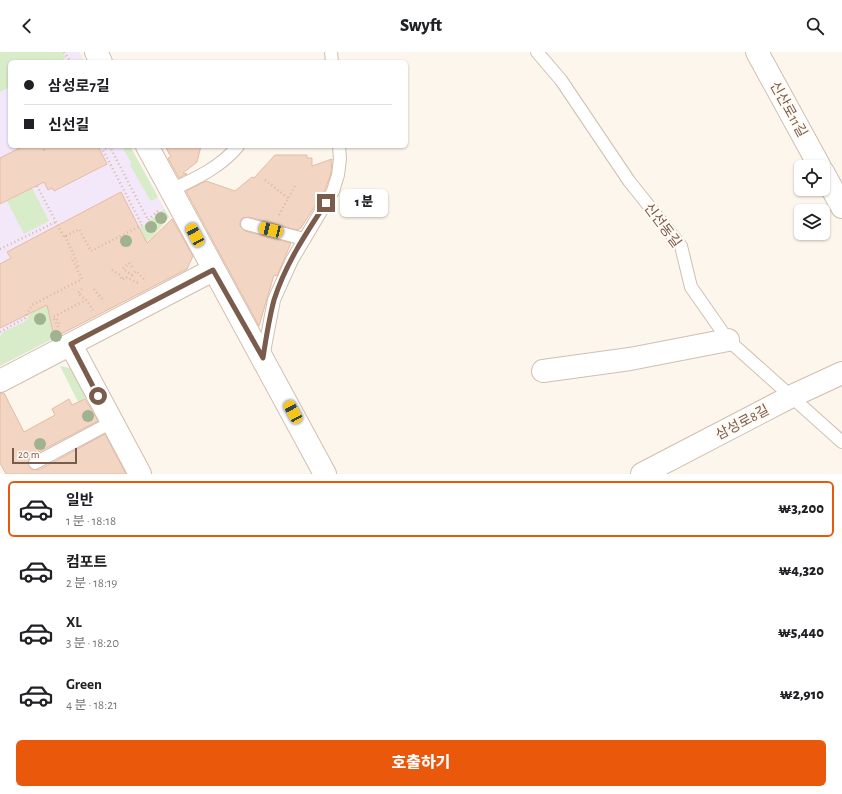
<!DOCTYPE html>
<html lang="ko">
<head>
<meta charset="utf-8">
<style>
	:root { --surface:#fff; --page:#f6f6f6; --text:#202124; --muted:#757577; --line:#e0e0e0; --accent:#ea580c }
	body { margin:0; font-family:"Alegreya Sans","Noto Sans KR",sans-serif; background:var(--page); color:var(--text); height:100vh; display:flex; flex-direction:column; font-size:15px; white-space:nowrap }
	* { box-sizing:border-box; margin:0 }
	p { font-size:13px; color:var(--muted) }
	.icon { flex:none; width:22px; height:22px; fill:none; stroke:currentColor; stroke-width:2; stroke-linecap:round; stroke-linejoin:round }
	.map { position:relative; height:422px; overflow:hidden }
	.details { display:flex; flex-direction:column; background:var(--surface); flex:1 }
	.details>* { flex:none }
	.banner { position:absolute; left:8px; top:8px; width:400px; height:88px; border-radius:6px; box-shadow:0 1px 3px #0004; display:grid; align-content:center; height:88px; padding:0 16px; background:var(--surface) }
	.tools { position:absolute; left:794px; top:108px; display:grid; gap:8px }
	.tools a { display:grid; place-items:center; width:36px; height:36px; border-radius:6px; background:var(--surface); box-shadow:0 1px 3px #0004; font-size:20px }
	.scale { position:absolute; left:12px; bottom:10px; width:65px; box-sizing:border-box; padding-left:4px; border:2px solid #7a5c4d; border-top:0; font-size:11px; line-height:14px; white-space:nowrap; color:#7a5c4d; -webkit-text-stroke:3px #fffaf3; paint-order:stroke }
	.end { position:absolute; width:18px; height:18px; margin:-9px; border:5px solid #7a5c4d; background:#fff; box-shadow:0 0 0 2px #fff }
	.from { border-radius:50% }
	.bubble { position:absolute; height:28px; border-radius:6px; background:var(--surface); box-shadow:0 1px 3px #0004; font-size:13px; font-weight:800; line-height:28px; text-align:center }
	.car { position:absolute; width:12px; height:24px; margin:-12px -6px; border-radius:5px; box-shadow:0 0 3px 1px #0007; background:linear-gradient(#f5c518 24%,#345 0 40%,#f5c518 0 76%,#345 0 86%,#f5c518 0) }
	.banner b { display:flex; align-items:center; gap:14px; height:38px; font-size:15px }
	.banner b+b { border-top:1px solid var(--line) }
	.banner i { width:10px; height:10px; background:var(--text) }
	ul { padding:7px 0 0; list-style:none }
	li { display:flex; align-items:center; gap:12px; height:56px; margin:0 8px 6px; padding:0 8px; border:2px solid transparent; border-radius:6px }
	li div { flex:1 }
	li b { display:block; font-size:15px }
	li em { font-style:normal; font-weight:800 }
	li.selected { border-color:var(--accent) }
	li>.icon { width:36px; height:36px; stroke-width:1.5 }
	.cta { display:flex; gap:8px; margin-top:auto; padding:8px 16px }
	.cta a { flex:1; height:46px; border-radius:6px; background:var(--accent); color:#fff; font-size:16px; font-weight:800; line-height:46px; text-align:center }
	header { display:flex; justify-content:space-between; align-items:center; height:52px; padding:0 16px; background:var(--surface); font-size:18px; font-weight:800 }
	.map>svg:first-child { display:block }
</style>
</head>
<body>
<header><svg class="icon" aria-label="back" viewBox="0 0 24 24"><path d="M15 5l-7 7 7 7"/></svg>Swyft<svg class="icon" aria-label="search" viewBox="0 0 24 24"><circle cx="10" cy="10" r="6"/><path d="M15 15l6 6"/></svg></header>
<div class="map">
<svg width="842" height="422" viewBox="0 0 842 422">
	<rect width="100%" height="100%" fill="#fdf6ec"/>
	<path fill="#f3e8fa" d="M0,0H79L85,10H10V94H130L169,165L153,184L50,258V268L54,286L0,314Z"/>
	<path fill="#d8ecc9" d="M0,0H63L66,6L58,10H10V35L0,40Z
		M130,94L158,145L152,149L150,148L130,113L131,110L123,97Z
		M32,136L49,169L24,182L7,149Z
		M164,157L169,165L153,184L131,204L88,203L143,174Z
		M70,236L50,258V268L54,286L0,314V285L3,280L26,269L31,260Z
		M60,314L74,317L88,345L78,350Z"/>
	<path fill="#f3d5c3" stroke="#e6bba3" d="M24,94H98L107,112L54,139L52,136L48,138L44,130L0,152V106Z
		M165,94H201L197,110L183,121L187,122L179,126L168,106L171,105Z
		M275,103H307V106H312V114L332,107L331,121L325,138L301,176L297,178L249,165L242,166L240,170V174L245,179L291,191L277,224L274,223L259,274L186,139L206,129L235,139L252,125L254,126Z
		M121,140L147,191L172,167L193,204L187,217L63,281L54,284L47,253L0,276V212L11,206L7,200Z
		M0,341H4L24,380L55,363L52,357L69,347L72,353L85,347L98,369L31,404L28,410L31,417L39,418L105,382L126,422H6L0,411Z"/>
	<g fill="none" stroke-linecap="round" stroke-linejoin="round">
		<g stroke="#d1beb0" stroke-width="14">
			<path id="lane" d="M331,0L332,10
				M537,0L561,28L629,129L681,194L691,235L728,288L842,390
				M171,138C195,127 221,115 238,94
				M247,172L304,187
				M263,305L274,248L282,230L292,208L333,139L338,123L340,107L339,94
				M35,411L112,370"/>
		</g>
		<g stroke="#d1beb0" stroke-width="24">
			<path id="street" d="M96,0L101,10
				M757,0L820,115
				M147,94L325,422
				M823,120L842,155
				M71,293L140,422
				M543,319L630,307L728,288
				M0,329L213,218
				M642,422L790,345L842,321"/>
		</g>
		<path stroke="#d9b8a5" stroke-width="2.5" stroke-dasharray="1 3" stroke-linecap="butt" d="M64,0L71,10
			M42,94L45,100
			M106,94L107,96L110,95L148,168L158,159
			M265,128L288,146
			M37,134L64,185L79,177L91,199L142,173L103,98L107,96
			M279,163L295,134
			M65,184L78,212V216
			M0,197L56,170
			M132,215L129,211L123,217L132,223L136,219L146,229
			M112,218L120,223L122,228L126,225L140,232
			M82,237L78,241L86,248
			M94,237L104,250
			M57,267L60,273
			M58,275L53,265L86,248L93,258
			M0,280L25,266L32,253L82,227L71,205"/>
		<use href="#lane" stroke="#fff" stroke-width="12"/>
		<use href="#street" stroke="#fff" stroke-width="22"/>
	</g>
	<g fill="#a0b28e">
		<circle cx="161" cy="166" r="6"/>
		<circle cx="151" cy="175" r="6"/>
		<circle cx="126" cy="189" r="6"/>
		<circle cx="40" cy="267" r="6"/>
		<circle cx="56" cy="284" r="6"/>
		<circle cx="88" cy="364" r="6"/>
		<circle cx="40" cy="392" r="6"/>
	</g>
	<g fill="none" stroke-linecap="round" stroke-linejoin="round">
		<path stroke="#7a5c4d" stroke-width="5" d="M98,344L71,292L213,218L263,306C266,286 269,267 274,248C285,213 306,181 326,151"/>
	</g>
	<g text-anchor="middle" stroke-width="4" stroke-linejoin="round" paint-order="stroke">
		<g font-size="14" fill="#7a5c4d" stroke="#fffaf3">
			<text transform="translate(789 57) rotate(61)" y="5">신산로11길</text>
			<text transform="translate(663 173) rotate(53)" y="5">신선동길</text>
			<text transform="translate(742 370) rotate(-28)" y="5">삼성로8길</text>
		</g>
	</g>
</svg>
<div class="tools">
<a><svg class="icon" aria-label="locate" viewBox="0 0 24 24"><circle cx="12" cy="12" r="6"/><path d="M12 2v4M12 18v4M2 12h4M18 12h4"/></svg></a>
<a><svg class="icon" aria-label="layers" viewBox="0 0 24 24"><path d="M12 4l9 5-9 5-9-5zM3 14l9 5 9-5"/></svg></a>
</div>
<div class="scale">20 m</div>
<i class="end from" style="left:98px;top:344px"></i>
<i class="end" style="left:326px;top:151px"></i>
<div class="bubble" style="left:340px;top:137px;width:48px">1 분</div>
<i class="car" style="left:271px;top:178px;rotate:284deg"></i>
<i class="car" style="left:195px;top:183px;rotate:332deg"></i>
<i class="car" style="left:293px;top:360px;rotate:331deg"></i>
<div class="banner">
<b><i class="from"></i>삼성로7길</b>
<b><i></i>신선길</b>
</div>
</div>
<section class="details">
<ul>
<li class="selected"><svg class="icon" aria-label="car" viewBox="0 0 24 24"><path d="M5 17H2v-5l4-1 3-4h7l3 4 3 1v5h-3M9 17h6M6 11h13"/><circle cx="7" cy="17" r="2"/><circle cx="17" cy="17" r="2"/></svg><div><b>일반</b><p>1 분 · 18:18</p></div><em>₩3,200</em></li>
<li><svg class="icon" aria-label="car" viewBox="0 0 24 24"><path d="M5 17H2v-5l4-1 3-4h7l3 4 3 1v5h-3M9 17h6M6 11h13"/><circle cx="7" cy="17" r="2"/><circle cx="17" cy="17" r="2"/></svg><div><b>컴포트</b><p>2 분 · 18:19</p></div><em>₩4,320</em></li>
<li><svg class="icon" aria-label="car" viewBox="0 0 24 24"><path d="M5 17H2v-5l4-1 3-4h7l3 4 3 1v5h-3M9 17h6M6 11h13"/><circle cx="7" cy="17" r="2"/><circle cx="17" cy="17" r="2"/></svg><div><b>XL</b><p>3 분 · 18:20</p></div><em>₩5,440</em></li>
<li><svg class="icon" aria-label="car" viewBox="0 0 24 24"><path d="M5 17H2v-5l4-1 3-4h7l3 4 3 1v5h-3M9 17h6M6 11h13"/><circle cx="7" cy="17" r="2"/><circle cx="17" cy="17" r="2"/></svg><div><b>Green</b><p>4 분 · 18:21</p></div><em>₩2,910</em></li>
</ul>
<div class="cta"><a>호출하기</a></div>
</section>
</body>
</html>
